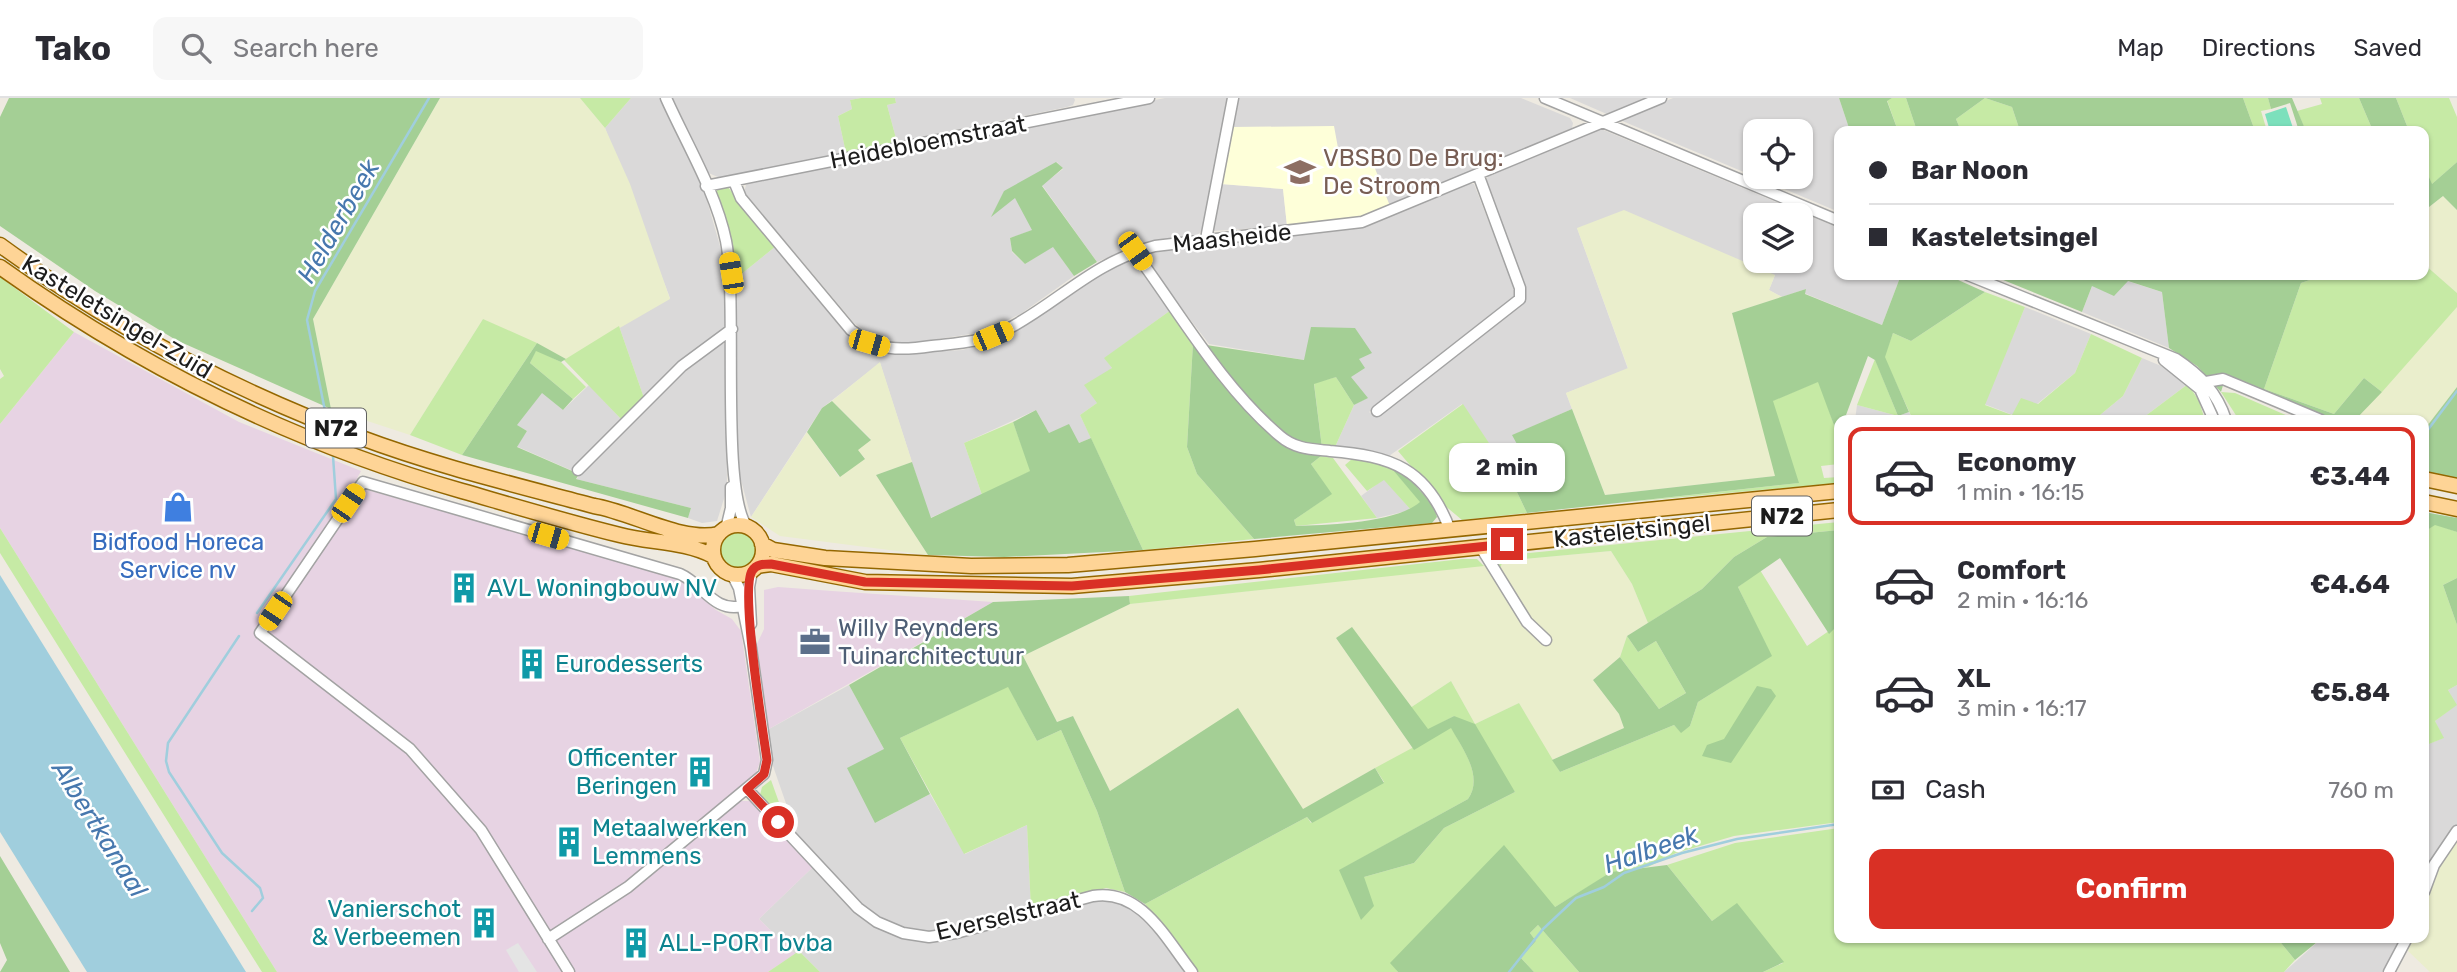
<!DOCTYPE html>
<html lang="en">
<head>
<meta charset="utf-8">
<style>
	:root { --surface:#fff; --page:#f7f7f7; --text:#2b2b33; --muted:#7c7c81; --line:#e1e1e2; --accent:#d93025 }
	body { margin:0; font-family:Rubik,sans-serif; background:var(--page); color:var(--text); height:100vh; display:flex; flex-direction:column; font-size:26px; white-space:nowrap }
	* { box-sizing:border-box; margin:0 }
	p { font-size:23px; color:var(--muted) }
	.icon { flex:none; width:38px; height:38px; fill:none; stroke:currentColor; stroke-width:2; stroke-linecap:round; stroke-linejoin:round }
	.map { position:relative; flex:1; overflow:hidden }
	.sheet { position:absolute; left:1834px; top:317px; width:595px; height:528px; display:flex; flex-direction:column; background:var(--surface); border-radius:14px; box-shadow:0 2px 5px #0004 }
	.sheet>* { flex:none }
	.guide { position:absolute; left:1834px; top:28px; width:595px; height:154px; border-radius:14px; box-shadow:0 2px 5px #0004; display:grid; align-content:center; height:154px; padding:0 35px; background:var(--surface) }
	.buttons { position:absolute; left:1743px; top:21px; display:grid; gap:14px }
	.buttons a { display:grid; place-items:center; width:70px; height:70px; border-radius:14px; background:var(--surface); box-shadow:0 2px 5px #0004; font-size:35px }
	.end { position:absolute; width:32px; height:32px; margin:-16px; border:9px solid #d93025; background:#fff; box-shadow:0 0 0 4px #fff }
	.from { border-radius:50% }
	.bubble { position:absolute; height:49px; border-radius:14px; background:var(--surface); box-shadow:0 2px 5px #0004; font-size:23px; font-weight:700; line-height:49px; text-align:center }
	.car { position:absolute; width:21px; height:42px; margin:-21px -10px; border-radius:9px; box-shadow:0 0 5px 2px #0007; background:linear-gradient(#f5c518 24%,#345 0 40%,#f5c518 0 76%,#345 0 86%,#f5c518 0) }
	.guide b { display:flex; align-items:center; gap:24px; height:66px; font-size:26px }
	.guide b+b { border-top:2px solid var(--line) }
	.guide i { width:18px; height:18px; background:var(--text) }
	ul { padding:12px 0 0; list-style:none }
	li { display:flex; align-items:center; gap:21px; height:98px; margin:0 14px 10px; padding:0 21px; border:4px solid transparent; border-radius:14px }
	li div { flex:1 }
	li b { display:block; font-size:26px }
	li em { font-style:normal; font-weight:700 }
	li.on { border-color:var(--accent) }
	li>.icon { width:63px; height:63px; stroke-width:1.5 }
	.pay { display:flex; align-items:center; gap:18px; height:77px; padding:0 35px; font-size:26px }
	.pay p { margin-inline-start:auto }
	.action { display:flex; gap:14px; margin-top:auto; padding:14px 35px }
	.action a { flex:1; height:80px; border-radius:14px; background:var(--accent); color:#fff; font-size:28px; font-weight:700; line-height:80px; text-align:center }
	header { display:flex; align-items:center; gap:42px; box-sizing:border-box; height:98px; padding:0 35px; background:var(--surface); border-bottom:2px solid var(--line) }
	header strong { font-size:33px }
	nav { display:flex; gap:38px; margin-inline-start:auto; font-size:24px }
	.search { width:490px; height:63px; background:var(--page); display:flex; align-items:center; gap:18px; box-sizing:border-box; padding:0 24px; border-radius:14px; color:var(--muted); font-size:26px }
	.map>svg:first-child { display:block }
</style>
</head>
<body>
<header>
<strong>Tako</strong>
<div class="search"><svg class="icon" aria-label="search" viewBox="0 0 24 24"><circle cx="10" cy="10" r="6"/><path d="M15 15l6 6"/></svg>Search here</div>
<nav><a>Map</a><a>Directions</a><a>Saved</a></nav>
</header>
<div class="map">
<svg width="2457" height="874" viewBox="0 0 2457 874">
	<rect width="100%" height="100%" fill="#eeeae1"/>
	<path fill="#dad9d9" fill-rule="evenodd" d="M631,0H661L706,99L724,162L726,229L644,300L619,228L670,200L605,30Z
		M669,0H861L850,2L852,11L838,18L846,55L720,80L704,73Z
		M895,0H1074L1075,2L1073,7L1067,9L897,44L887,7L896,5Z
		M1165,0H1231L1203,132L1196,138L1133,149L1097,164L1042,87L1063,71L1057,64L993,117L1015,99L1033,132L1010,140L1012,154L1025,166L1053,148L1074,178L1022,215L984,234L905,246L874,240L854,225L744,94L746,87L753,82Z
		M1237,0H1521L1570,20L1573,25L1572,30L1390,108L1340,61L1232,29Z
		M1570,0H1652L1609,17Z
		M1673,0H1839L1850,33H1839V114L1620,22ZM1755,33H1801V79H1755Z
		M1601,31L1839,130V177H1901L1882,227L1804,195L1806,191L1782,199L1769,192L1775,177L1577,130L1628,271L1566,295L1572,311L1513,337L1524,359L1505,369L1462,306L1389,358L1335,349L1354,307L1367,300L1304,262L1209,246L1146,164L1148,155L1353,131L1374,125L1465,86H1474L1515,191V200L1369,314L1376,319L1522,205L1486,83L1488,78ZM1755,117H1801V163H1755Z
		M1221,86L1283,91L1287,128L1213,133Z
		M776,148L857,242L891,256L962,252L997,243L1046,214L1101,174L1126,164H1132L1150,181L1171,212L1105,260L1112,270L1097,305L1080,317L1091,340L1079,345L1049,335L1036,312L964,345L982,397L930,420L880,265L822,310L751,419L738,371L734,182Z
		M2127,183L2162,194L2169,250L2082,214L2092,188Z
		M2025,209L2091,236L2075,275L2037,306L2013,317L1984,306Z
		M722,245L726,247L727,391L717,423L702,425L688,420L691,410L576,381L682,276Z
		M2142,260L2166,270L2188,286L2140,322H2104L2100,317L2123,298Z
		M589,287L621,321L573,373L516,348L527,333L516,327L542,294L563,312Z
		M1857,307L1898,318L1909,314L1913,322H1855Z
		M1384,381L1411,412L1377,420L1361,398Z
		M849,587L884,651L875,725L930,696L965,756L1027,727L1031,812L937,835L914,833L890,826L866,811L798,740L773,668L769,631Z
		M2457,587V728L2436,754L2424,781V648L2443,640L2435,623L2456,607L2448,592Z
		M814,768L852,809L912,841L1093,802L1114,801L1139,814L1188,874H820L799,853L795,856L759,821Z
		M2322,840H2402L2382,874H2284Z"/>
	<path fill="#e7d3e3" d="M74,234L239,324L361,373L353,388L676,479L716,512L732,521L741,533L760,664L756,675L735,696L740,703H752L814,768L759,821L795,856L768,874H277L0,430V326Z
		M778,489L832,493L993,504L769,631L757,546L764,531V492Z"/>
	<path fill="#feffd9" d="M1334,28L1340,61L1370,58L1390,108L1360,119L1287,128L1283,91L1221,86L1232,29Z"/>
	<path fill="#eaeecc" d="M440,0H580L605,30L630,86L670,201L566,261L483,221L410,337L331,311L313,221Z
		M2443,98L2457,112V195L2424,166V113Z
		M1624,112L1775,177L1769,192L1782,199L1732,215L1776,378L1605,397L1566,295L1628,270L1577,130Z
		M2457,209V289L2424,332V322H2355Z
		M880,264L912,364L876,377L928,457L780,438L751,419L807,334L839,379L865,360L857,352L871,341L832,303Z
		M1611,453L1632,486L1648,525L1627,538L1620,559L1593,582L1619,616L1624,630L1552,662L1519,605L1475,626L1451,583L1410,610L1352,530L1336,540L1414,652L1375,670L1303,712L1238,611L1110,693L1073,618L1057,624L1023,558L1130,506L1494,466L1500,470L1502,463Z
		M2457,741V874H2430L2408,853L2412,840H2424V809L2438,770Z"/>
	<path fill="#c6eaa5" d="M580,0H631L605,30Z
		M861,0H895L896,5L887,7L897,44L846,55L838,18L852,11L850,2Z
		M1892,0H1906L1917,33H1898L1887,2Z
		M1985,0L2012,9L2020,33H1961L1956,21Z
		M2243,0H2268L2271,11L2261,13L2267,33H2255Z
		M2320,0H2359L2373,33H2306L2297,13L2322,6Z
		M2396,0H2449L2457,19V64L2431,87L2424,68V33H2409Z
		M727,88L776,148L734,182L715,96L718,90Z
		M2424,166L2457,195V209L2382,294L2364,280L2334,316L2264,291L2301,185L2324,177H2424Z
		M0,179L74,234L0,326V281L4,278L0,271Z
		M1985,194L2025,209L1985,307L2012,317L2021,300L2038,306L2075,275L2091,236L2142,260L2123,298L2100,317L2098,322H1913L1884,259L1893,235L1911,243Z
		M1171,212L1193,245L1187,349L1197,376L1254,441L1143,452L1080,317L1097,305L1084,287L1112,270L1104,260Z
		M483,221L537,245L462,357L410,337Z
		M619,228L644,300L621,321L564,262Z
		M536,252L561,264L586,289L573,301L530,265Z
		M1875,261L1898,318L1857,307Z
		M1336,279L1354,307L1335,349L1322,350L1314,285Z
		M1819,283L1835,330L1839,329V366L1821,368L1824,380L1839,379V385L1628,404L1798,385L1772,303Z
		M2188,286L2199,303L2205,322H2140Z
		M2221,294L2235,295L2297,322H2239Z
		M1463,306L1505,369L1527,415L1462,422L1443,406L1398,353Z
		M1013,324L1031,373L982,397L964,345Z
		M1321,358L1333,360L1377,420L1296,428L1294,422L1331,396L1311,366Z
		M1352,361L1387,365L1421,404L1411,412L1384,382L1367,393L1345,367Z
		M1839,424V432L1767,439L1734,459L1702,491L1648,525L1632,486L1611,453L1503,463L1500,470L1494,466L1500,458Z
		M2435,426L2457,434V480L2443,487L2457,527V587L2448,592L2457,607L2435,623L2444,640L2424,648V434Z
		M0,430L277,874H262L0,455Z
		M719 452a18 18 0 1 1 36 0a18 18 0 1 1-36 0Z
		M1462,461H1477L1484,468L1130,506L1129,498Z
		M1760,472L1807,548L1839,526V724L1734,738L1676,755L1648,769L1611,775L1555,809L1391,865L1398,874H1198L1145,806L1307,719L1311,725L1384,684L1375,670L1451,629C1462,650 1484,678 1468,701L1340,772L1364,779L1414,765L1444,730L1515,694L1454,618L1428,632L1410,610L1451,583L1475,626L1519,605L1560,674L1674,627L1681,634L1690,628L1698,604L1771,558L1738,489Z
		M1627,538L1638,554L1656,543L1686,595L1659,611L1620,559Z
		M1008,588L1037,643L1061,632L1097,713L1125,794L1106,790L1031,812L1027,727L964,756L900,640Z
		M771,682L781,710L779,718L760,697L762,689Z
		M1839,730V840H2277L2295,862L2284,874H1763L1783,865L1737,806L1712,823L1667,767L1735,745Z
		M1538,827L1579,874H1534L1521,860L1536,843L1530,835Z
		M799,853L820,874H768Z"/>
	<path fill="#a4cf95" d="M9,0H440L313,221L331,311L176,242L95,193L0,128V19Z
		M1839,0H1892L1887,3L1898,33H1850Z
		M1906,0H2243L2255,33H2020L2012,9L1985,0L1956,21L1961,33H1917Z
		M2268,0H2292L2306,33H2299L2290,5L2271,11Z
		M2359,0H2396L2409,33H2373Z
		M1056,64L1063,70L1042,88L1097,164L1074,178L1053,149L1025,166L1012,153L1010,140L1032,132L1015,100L991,119L1004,93Z
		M2457,64V112L2443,98L2424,113V68L2432,86Z
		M1901,177H1947L1985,194L1911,243L1893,235L1885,259L1909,314L1898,318L1875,262L1868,258L1846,317L1855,322H1839V329L1835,330L1818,284L1773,303L1799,385L1527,415L1505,369L1524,359L1512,337L1572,311L1605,397L1775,378L1732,215L1806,191L1805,196L1882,227Z
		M1991,177H2324L2301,185L2264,291L2334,316L2364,280L2382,294L2355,322H2330L2224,284L2221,294L2197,268L2169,250L2162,194L2128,183L2114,198L2092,188L2082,214Z
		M1311,229L1355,230L1372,255L1359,261L1365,270L1351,279L1368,300L1354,307L1336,279L1314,286L1322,350L1321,358L1311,366L1332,396L1294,422L1296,428C1328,427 1396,425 1420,404L1387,365L1334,357L1335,349L1389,358L1433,407L1437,419L1432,425L1254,441L1197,376L1187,349L1193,245L1304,262Z
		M537,245L566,261L561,264L536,253L530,265L573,301L563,312L542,295L517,327L527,333L517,349L579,376L576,381L691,410L688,420L462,357Z
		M2457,289V381L2424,373V332Z
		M832,303L871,342L858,352L865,361L840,379L807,334L822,310Z
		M1036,312L1049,335L1069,326L1079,345L1091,340L1143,452L1004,459L928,457L876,377L912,364L931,420L1030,373L1013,324Z
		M2424,414L2457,420V434L2435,427L2424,434Z
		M1839,432V526L1829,536L1780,460L1738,489L1772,558L1698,604L1690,628L1681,635L1674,627L1560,674L1552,662L1624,630L1619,616L1593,582L1620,559L1659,611L1686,595L1656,543L1638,554L1627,538L1702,491L1734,459L1767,439Z
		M2457,480V527L2443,487Z
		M1129,498L1130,506L1023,558L1057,624L1073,618L1110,693L1238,610L1303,711L1375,670L1384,685L1312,725L1307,719L1145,806L1125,794L1097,713L1061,632L1037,643L1008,589L900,640L930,696L875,725L847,670L884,651L849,587L993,504Z
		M1352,529L1428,631L1454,618L1475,626L1515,694L1444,730L1414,765L1364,779L1374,808L1361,822L1339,772L1468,701C1484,678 1462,650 1451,630L1414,652L1336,540Z
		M1757,588L1771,591L1776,598L1731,665L1702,658L1707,647L1724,641Z
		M1504,747L1555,809L1611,774L1667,767L1712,823L1737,805L1784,864L1763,874H1579L1538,827L1530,835L1536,843L1521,860L1534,874H1398L1390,865Z
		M0,758L61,859L70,874H0L7,862L0,845Z
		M2277,840H2322L2295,862Z"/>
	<path fill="#7ce0bc" d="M2286,9L2294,33H2270L2265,16Z"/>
	<path fill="#e4e4e4" d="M518,845L537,874H519L506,852Z"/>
	<path fill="#a0cedd" d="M0,477L246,874H87L0,734Z"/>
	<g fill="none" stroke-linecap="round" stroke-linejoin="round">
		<path stroke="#a0cedd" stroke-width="2.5" d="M325,313L307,222L315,193L429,0
			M2424,337L2457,293
			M257,515L336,401L333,358
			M239,538L168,645L166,663L169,674L222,755L260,790L263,800L252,813
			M1509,874L1543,831L1576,800L1604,789L1624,775L1682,755L1737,741L1839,726"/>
		<g stroke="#a3a3a3" stroke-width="13">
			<path id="minor" d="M666,0C686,45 716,94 726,143C738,204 720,391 747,429
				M1545,0L1839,123
				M734,83L741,100L851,232C880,253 898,253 932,248C957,245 983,244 1006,232C1061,203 1091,165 1155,148L1362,124L1661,0
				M706,88L1149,0
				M1206,141L1233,0
				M1134,153C1180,215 1221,288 1280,338C1295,351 1311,351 1330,353C1391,358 1427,370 1450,432
				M1968,177L2176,261C2200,277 2217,294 2226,322
				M2164,262L2200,291L2214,322
				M2206,284L2223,281L2321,322
				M1377,313L1520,201V190L1478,76
				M578,372L682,268L732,231
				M726,431L731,410V389
				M1480,448L1527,524L1546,542
				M751,526L749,489L752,473
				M747,691L858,810L877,824L903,835L929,839L956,835L1093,798C1141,790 1166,841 1192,874
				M2424,794L2434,767L2457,733
				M548,841L628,789L764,676L767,662L751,550L739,490L732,476
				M569,874L481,732L410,651L260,535L363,384L680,476C703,486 714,515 742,508
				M2389,874L2407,840"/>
		</g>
		<g stroke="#946700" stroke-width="17">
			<path id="major" d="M0,147C111,228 231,291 359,339C436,368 516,387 594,408C632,414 682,445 719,436
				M0,169C140,269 296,346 462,393C514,408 567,424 620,437C651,445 684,443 713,458
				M2424,381L2457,388
				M2424,404L2457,411
				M713 452a25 25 0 1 1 50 0a25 25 0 1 1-50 0Z
				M762,446L773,452L825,460L971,468L1068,467L1255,451L1839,393
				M757,468L771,466L865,484L1072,488L1259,472L1839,412"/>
		</g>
		<use href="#minor" stroke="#fff" stroke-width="10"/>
		<use href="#major" stroke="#fed496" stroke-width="14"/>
	</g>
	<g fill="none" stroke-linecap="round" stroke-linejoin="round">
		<path stroke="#d93025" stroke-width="9" d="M778,724L747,691L764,676L767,662C763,633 740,492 752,473C756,466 764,466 771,466L865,484L1072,488L1259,472L1507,446"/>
	</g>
	<defs>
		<g id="school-bare" transform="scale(2.415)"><path d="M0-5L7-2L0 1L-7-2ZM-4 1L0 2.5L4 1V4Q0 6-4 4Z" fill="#8d6e63" stroke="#fff" stroke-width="2.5" paint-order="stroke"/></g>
		<g id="shop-bare" transform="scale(2.415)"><path d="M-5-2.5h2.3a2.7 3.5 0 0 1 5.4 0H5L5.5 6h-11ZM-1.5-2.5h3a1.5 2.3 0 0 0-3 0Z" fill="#3f7fe0" stroke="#fff" stroke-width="2.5" paint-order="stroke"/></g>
		<g id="building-bare" transform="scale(2.415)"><path d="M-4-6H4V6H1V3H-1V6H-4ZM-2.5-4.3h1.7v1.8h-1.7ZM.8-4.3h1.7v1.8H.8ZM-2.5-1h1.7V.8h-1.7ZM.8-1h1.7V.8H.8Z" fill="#0f9aa8" stroke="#fff" stroke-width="2.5" paint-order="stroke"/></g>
		<g id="office-bare" transform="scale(2.415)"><path d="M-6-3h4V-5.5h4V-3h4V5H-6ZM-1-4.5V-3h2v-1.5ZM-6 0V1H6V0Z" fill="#5c6f8a" stroke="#fff" stroke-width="2.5" paint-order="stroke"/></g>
	</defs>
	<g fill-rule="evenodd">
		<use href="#school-bare" x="1300" y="74"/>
		<use href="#shop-bare" x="178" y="409"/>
		<use href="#building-bare" x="464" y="490"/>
		<use href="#office-bare" x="815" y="544"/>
		<use href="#building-bare" x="532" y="566"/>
		<use href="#building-bare" x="700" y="674"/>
		<use href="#building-bare" x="569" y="744"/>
		<use href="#building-bare" x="484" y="825"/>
		<use href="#building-bare" x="636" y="845"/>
	</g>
	<g text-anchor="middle" stroke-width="5" stroke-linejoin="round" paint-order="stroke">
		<g fill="#fff" stroke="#606060" stroke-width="2">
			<rect x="306" y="310.5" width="60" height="39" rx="5"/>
			<rect x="1752" y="398.5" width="60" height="39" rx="5"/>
		</g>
		<g font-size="23" font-weight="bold" fill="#1c1c1c">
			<text x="336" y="338">N72</text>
			<text x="1782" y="426">N72</text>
		</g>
		<g font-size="24" fill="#1c1c1c" stroke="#fff">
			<text transform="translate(928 44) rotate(-11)" y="8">Heidebloemstraat</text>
			<text transform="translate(1232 140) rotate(-6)" y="8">Maasheide</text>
			<text transform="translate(117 219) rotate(31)" y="8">Kasteletsingel-Zuid</text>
			<text transform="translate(1632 433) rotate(-6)" y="8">Kasteletsingel</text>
			<text transform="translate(1008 818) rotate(-13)" y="8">Everselstraat</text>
		</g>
		<g font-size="24" fill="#785e54" stroke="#fff" text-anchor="start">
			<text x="1323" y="68">VBSBO De Brug:<tspan x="1323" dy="28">De Stroom</tspan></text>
		</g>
		<g font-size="24" fill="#366cbe" stroke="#fff">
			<text x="178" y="452">Bidfood Horeca<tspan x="178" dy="28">Service nv</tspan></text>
		</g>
		<g font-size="24" fill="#0d838f" stroke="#fff" text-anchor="start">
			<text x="487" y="498">AVL Woningbouw NV</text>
			<text x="555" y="574">Eurodesserts</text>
			<text x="677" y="668" text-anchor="end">Officenter<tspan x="677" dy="28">Beringen</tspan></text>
			<text x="592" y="738">Metaalwerken<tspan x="592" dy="28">Lemmens</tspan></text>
			<text x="461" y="819" text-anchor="end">Vanierschot<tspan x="461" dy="28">&amp; Verbeemen</tspan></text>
			<text x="659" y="853">ALL-PORT bvba</text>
		</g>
		<g font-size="24" fill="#4e5e75" stroke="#fff" text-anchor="start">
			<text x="838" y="538">Willy Reynders<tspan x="838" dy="28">Tuinarchitectuur</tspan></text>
		</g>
		<g font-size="26" font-style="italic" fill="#4778ae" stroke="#fff">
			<text transform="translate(338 123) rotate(-60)" y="9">Helderbeek</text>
			<text transform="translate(100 731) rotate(58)" y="9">Albertkanaal</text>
			<text transform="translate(1651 751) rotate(-19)" y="9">Halbeek</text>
		</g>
	</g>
</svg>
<div class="buttons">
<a><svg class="icon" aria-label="locate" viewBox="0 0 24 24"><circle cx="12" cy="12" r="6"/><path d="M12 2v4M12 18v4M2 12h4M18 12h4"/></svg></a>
<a><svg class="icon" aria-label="layers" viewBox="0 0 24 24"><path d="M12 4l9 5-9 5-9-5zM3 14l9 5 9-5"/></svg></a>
</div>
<i class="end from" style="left:778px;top:724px"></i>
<i class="end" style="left:1507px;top:446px"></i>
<div class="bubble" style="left:1449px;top:345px;width:116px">2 min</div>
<i class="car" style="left:1135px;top:153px;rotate:144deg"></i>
<i class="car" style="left:731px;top:175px;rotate:351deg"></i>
<i class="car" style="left:993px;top:238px;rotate:67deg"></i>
<i class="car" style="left:869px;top:245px;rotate:106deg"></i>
<i class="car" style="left:348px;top:405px;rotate:34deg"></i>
<i class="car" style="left:548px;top:438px;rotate:106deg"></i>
<i class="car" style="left:275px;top:513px;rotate:214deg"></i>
<div class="guide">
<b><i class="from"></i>Bar Noon</b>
<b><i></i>Kasteletsingel</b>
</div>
<section class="sheet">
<ul>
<li class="on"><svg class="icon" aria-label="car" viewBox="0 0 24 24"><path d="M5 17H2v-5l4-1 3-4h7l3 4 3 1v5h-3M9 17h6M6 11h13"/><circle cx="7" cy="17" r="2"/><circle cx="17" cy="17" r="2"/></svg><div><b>Economy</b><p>1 min · 16:15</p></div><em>€3.44</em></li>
<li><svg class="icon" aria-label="car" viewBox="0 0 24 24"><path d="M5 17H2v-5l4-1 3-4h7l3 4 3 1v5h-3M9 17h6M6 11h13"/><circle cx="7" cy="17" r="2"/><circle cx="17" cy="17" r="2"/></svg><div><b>Comfort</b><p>2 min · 16:16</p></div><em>€4.64</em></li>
<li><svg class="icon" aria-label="car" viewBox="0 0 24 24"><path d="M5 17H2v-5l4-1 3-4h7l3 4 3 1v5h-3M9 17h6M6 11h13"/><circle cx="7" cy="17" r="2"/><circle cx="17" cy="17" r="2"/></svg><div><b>XL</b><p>3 min · 16:17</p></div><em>€5.84</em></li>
</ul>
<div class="pay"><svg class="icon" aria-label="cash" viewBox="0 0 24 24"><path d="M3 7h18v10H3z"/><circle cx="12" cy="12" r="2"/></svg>Cash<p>760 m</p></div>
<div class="action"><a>Confirm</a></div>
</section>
</div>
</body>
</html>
